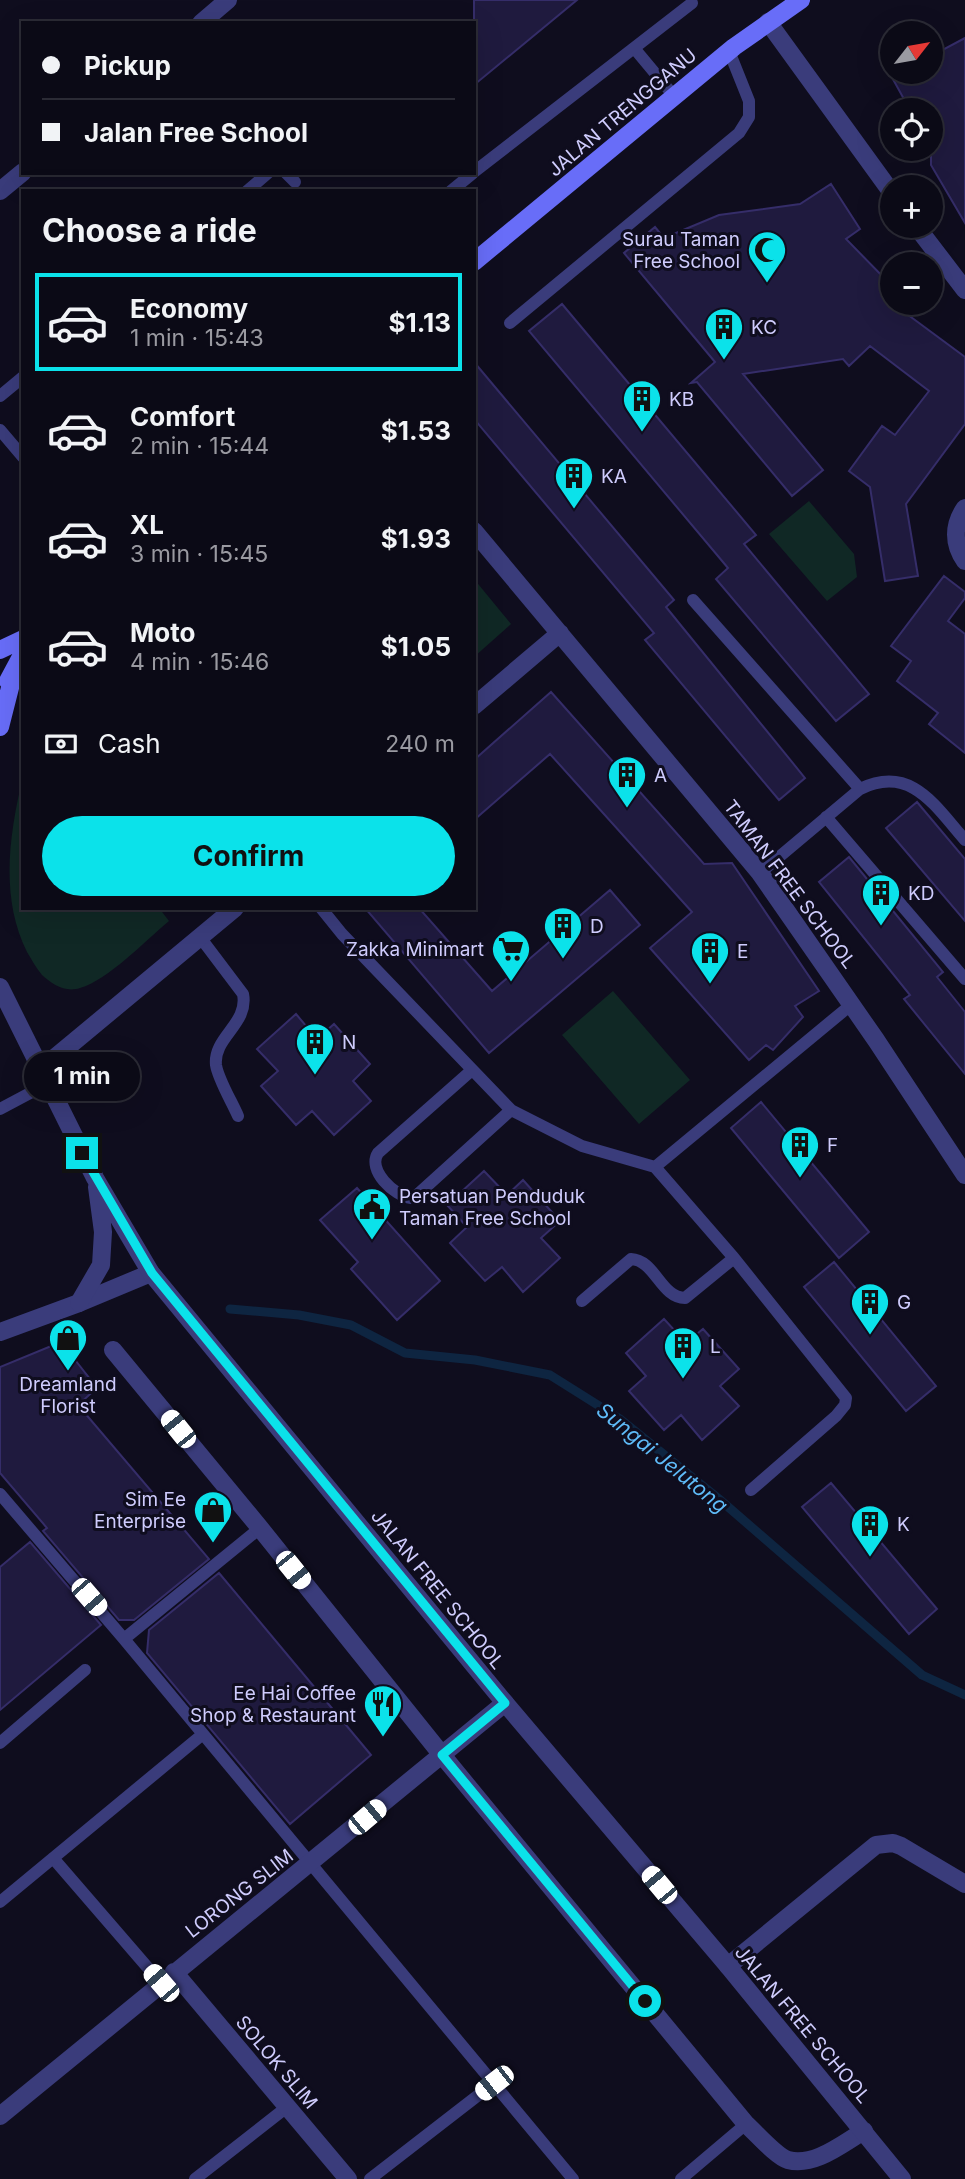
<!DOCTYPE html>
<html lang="en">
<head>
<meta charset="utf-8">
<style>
	:root { --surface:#0b0a16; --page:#14131f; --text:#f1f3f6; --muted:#9a9aa1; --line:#2b2b35; --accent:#0be2ea }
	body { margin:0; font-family:Inter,sans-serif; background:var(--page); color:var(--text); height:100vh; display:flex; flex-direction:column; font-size:26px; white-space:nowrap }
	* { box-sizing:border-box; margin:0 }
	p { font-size:23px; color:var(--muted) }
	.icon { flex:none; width:38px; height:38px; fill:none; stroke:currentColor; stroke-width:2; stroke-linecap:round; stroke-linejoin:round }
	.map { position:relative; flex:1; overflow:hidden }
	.side { position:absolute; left:21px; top:189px; width:455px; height:721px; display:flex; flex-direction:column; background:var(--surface); border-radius:0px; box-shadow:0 7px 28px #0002,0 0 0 2px var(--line) }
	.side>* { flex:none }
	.top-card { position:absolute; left:21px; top:21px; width:455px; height:154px; border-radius:0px; box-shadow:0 7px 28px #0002,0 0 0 2px var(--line); display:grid; align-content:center; height:154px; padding:0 21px; background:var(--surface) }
	.needle { width:46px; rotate:59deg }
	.controls { position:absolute; left:880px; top:21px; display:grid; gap:14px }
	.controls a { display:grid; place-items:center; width:63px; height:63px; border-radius:50%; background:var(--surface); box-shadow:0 7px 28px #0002,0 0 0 2px var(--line); font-size:35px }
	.end { position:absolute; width:32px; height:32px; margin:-16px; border:9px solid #0be2ea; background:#111; box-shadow:0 0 0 4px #111 }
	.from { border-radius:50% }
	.bubble { position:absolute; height:49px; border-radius:24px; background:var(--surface); box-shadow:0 7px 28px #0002,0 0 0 2px var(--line); font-size:23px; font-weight:700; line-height:49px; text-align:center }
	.car { position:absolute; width:21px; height:42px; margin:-21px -10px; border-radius:9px; box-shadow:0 0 5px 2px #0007; background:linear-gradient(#fff 24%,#345 0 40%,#fff 0 76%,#345 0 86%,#fff 0) }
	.top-card b { display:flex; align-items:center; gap:24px; height:66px; font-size:26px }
	.top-card b+b { border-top:2px solid var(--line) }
	.top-card i { width:18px; height:18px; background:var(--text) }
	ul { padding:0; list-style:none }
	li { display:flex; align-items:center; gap:21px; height:98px; margin:0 14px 10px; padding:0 7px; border:4px solid transparent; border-radius:0px }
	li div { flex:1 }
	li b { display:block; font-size:26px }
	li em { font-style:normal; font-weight:700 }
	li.selected { border-color:var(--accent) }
	li>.icon { width:63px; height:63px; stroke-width:1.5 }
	h2 { padding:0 21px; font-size:32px; line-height:84px }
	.pay { display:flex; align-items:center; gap:18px; height:77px; padding:0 21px; font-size:26px }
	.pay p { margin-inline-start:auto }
	.button { display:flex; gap:14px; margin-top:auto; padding:14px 21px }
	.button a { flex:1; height:80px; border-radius:42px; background:var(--accent); color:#111; font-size:28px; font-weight:700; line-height:80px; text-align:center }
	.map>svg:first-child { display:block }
</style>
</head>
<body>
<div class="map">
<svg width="965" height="2179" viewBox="0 0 965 2179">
	<rect width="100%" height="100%" fill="#0f0d1e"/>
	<path fill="#102825" d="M809,501L854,554L857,577L827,601L769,534Z
		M474,579L511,624L474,657Z
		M23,776V908H159L169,921C145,941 108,980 80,988C65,993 52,984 42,975C36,968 32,960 27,952C0,897 9,836 23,776Z
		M613,991L690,1080L639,1124L562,1035Z"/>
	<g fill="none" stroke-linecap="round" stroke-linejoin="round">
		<path stroke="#0e2541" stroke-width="9" d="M230,1309L299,1315L351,1325L405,1353L475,1360L550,1375L620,1419L719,1499L922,1675L965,1695"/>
	</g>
	<path fill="#1f1a3e" stroke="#352d69" stroke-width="2" d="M474,0H577L474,85Z
		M965,38V223L931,165V110H910L889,72H931V56Z
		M831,184L860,229L846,239L892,286V303L965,357V424L906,504L918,576L885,581L870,487L849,471L882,426L895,435L929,391L870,346L849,366L843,359L743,374L823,470L792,496L697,382L691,383L715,362L624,253L655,227L664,238L719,215L800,204Z
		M562,304L756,535L744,544L869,694L836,721L716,579L728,568L529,331Z
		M474,362L674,600L666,607L805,778L779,800L645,640L654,633L474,419Z
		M944,576L965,592V598L948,621L965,634V753L929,724L938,713L897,681L911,661L891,646Z
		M551,692L704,864L732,863L819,991L795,1006L803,1017L773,1050L766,1045L749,1060L650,948L692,912L550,754L474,820V760Z
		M917,802L965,859V921L886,828Z
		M849,857L943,972L937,977L965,1012V1074L904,999L910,995L819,882Z
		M610,890L640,925L489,1053L365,908H419L492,991Z
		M296,1014L317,1039L334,1024L370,1064L353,1081L371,1101L334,1135L312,1111L296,1125L261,1086L278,1071L257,1049Z
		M761,1102L869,1232L839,1258L731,1128Z
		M484,1171L507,1195L523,1180L560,1221L541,1238L560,1258L523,1292L502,1267L485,1281L450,1243L467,1227L447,1205Z
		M357,1188L440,1281L397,1320L351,1269L358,1262L320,1220Z
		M834,1262L936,1386L906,1411L804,1287Z
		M664,1319L686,1343L703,1329L739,1369L720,1386L739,1406L702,1440L681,1415L664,1430L629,1391L646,1376L626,1353Z
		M61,1342L97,1388L78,1405L209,1559L134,1620H119L43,1531L47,1528L0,1473V1367Z
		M831,1483L937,1609L909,1634L802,1507Z
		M30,1542L101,1625L0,1710V1567Z
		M219,1573L371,1755L290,1824L147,1653L149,1630Z"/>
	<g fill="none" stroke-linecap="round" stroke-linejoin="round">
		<path stroke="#3a3c7b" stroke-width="12" d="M634,48L674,96
			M474,172L692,3
			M286,173L295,182
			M247,191L268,173
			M451,191L473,173
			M510,323L739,133L749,117V101L729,51
			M0,396L23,377
			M0,430L23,457
			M693,600L860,789
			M826,817L965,979
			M760,873L860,789C911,764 935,806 965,840
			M321,908L342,934L511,1110L582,1146L655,1167
			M200,937L243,994C249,1024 213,1037 216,1065C218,1079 232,1102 238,1116
			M472,1070L378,1153C367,1170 394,1196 411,1198L417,1195L511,1110
			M0,1109L47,1084
			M655,1167L734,1258L846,1398L845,1405L836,1416L751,1490
			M655,1167L852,1004
			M582,1301L631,1259C655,1260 661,1298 685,1298L734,1258
			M0,1494L124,1639L573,2179
			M124,1639L260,1528
			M0,1743L85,1670
			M53,1858L161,1983
			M0,1902L203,1734
			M195,2179L287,2107
			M370,2179L494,2083
			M681,2179L746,2124"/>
		<path stroke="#3a3c7b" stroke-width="18" d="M768,22L892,193
			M201,23L228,0
			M0,191L23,172
			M916,226L965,290
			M965,508C953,525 953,544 965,561
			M474,531L760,873L876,1040L965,1175
			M474,706L560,633
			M40,1070L235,908
			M0,1332L79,1303L151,1273
			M113,1350L260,1528L442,1755L746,2124C756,2133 777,2157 788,2160C815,2167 843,2143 864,2131
			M728,1966L876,1845L893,1843L901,1846L965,1884
			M174,1972L348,2179
			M0,2116L505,1703"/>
		<path stroke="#3a3c7b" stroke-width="18" d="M0,987L95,1178L151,1273L505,1703L728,1966L902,2179
			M79,1303L101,1265L103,1232L97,1187"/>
		<path stroke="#686df8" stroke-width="18" d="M474,262L734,47L801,0
			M0,650L23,639
			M8,681L23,653
			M0,727L14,672"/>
	</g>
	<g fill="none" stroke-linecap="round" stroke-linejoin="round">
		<path stroke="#0be2ea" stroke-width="9" d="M82,1153L152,1273L505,1703L442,1755L645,2001"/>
	</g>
	<defs>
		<g id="mosque-pin" transform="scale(2.0125)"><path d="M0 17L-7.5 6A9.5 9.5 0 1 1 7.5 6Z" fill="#0be2ea" stroke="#0f0d1e"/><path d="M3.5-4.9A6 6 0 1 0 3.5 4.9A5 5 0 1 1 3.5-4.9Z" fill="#111"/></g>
		<g id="building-pin" transform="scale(2.0125)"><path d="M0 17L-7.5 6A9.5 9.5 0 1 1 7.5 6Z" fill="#0be2ea" stroke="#0f0d1e"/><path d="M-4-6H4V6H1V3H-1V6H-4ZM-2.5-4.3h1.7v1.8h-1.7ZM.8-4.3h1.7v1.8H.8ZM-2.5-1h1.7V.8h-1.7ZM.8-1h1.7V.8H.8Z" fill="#111"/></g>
		<g id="supermarket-pin" transform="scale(2.0125)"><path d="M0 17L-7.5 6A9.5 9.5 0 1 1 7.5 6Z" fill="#0be2ea" stroke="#0f0d1e"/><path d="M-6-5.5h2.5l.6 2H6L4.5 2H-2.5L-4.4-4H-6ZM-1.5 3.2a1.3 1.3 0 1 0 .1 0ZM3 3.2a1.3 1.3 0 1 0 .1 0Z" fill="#111"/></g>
		<g id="civic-pin" transform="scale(2.0125)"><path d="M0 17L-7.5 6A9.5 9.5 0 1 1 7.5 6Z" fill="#0be2ea" stroke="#0f0d1e"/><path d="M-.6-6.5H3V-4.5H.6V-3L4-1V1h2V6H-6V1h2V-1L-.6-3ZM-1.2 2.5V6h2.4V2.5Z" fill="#111"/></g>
		<g id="shop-pin" transform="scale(2.0125)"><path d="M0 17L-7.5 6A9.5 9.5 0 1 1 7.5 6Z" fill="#0be2ea" stroke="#0f0d1e"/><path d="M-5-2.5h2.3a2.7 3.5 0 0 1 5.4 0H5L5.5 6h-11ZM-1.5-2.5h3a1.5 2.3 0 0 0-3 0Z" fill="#111"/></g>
		<g id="restaurant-pin" transform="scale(2.0125)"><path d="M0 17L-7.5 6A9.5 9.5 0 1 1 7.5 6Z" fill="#0be2ea" stroke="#0f0d1e"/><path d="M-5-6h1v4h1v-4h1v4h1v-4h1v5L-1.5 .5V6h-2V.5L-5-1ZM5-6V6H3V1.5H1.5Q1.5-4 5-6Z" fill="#111"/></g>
	</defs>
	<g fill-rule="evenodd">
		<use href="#mosque-pin" x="767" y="250"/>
		<use href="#building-pin" x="724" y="327"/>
		<use href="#building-pin" x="642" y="399"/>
		<use href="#building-pin" x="574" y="476"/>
		<use href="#building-pin" x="627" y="775"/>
		<use href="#building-pin" x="881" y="893"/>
		<use href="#building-pin" x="563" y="926"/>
		<use href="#supermarket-pin" x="511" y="949"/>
		<use href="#building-pin" x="710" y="951"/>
		<use href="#building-pin" x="315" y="1042"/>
		<use href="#building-pin" x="800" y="1145"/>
		<use href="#civic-pin" x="372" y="1207"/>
		<use href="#building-pin" x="870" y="1302"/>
		<use href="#shop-pin" x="68" y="1338"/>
		<use href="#building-pin" x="683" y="1346"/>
		<use href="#shop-pin" x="213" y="1510"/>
		<use href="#building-pin" x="870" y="1524"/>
		<use href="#restaurant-pin" x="383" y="1704"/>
	</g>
	<g text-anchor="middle" stroke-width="6" stroke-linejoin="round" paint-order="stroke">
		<g font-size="19" fill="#cfccfd" stroke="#0f0d1e">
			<text transform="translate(622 112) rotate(-40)" y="7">JALAN TRENGGANU</text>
			<text transform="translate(790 884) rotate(53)" y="7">TAMAN FREE SCHOOL</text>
			<text transform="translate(438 1589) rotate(51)" y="7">JALAN FREE SCHOOL</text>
			<text transform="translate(239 1893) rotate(-38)" y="7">LORONG SLIM</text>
			<text transform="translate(803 2024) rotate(50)" y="7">JALAN FREE SCHOOL</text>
			<text transform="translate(277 2062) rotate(50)" y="7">SOLOK SLIM</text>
		</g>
		<g font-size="19" fill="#cfccfd" stroke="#0f0d1e" text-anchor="start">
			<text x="740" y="246" text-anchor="end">Surau Taman<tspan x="740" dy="22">Free School</tspan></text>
			<text x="751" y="334">KC</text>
			<text x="669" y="406">KB</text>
			<text x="601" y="483">KA</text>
			<text x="654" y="782">A</text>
			<text x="908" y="900">KD</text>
			<text x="590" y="933">D</text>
			<text x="484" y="956" text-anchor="end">Zakka Minimart</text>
			<text x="737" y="958">E</text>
			<text x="342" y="1049">N</text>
			<text x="827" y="1152">F</text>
			<text x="399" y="1203">Persatuan Penduduk<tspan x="399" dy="22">Taman Free School</tspan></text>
			<text x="897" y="1309">G</text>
			<text x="710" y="1353">L</text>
			<text x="68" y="1391" text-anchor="middle">Dreamland<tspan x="68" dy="22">Florist</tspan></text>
			<text x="186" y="1506" text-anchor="end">Sim Ee<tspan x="186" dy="22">Enterprise</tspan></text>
			<text x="897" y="1531">K</text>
			<text x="356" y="1700" text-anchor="end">Ee Hai Coffee<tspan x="356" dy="22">Shop &amp; Restaurant</tspan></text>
		</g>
		<g font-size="21" font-style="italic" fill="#5fbbf8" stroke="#0f0d1e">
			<text transform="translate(662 1458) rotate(39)" y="7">Sungai Jelutong</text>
		</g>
	</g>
</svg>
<div class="controls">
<a><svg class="needle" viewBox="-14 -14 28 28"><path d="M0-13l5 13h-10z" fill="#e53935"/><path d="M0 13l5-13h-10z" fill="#9a9aa1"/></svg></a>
<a><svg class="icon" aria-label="locate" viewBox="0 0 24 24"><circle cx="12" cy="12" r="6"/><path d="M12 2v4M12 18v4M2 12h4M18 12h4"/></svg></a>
<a>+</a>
<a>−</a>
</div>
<i class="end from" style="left:645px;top:2001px"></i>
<i class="end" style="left:82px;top:1153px"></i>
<div class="bubble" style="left:24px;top:1052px;width:116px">1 min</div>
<i class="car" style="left:178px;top:1429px;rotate:321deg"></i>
<i class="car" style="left:293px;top:1570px;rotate:141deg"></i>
<i class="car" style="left:89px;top:1597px;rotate:139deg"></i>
<i class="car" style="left:367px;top:1817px;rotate:50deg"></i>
<i class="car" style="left:659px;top:1885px;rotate:320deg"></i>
<i class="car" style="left:161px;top:1983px;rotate:319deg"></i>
<i class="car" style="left:494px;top:2083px;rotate:232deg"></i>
<div class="top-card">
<b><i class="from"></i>Pickup</b>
<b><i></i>Jalan Free School</b>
</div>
<section class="side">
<h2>Choose a ride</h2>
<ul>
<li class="selected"><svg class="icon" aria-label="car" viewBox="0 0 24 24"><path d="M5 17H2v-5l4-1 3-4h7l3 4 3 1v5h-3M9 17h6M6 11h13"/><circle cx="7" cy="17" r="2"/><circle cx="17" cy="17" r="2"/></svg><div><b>Economy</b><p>1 min · 15:43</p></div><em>$1.13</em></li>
<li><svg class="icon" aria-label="car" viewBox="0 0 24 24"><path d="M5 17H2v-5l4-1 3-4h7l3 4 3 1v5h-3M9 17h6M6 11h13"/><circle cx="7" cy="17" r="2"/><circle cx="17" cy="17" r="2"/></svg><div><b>Comfort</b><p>2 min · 15:44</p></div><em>$1.53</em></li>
<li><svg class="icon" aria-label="car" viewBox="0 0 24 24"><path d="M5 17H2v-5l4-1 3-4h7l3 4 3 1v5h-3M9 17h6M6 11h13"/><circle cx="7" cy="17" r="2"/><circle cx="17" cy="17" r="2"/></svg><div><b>XL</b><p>3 min · 15:45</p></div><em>$1.93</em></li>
<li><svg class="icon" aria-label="car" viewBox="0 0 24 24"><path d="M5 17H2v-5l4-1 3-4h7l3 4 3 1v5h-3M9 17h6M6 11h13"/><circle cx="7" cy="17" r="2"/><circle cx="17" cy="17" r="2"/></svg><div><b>Moto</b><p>4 min · 15:46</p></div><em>$1.05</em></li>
</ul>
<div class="pay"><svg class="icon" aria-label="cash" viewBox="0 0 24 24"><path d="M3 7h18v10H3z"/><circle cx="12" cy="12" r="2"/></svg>Cash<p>240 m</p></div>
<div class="button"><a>Confirm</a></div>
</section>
</div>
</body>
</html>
